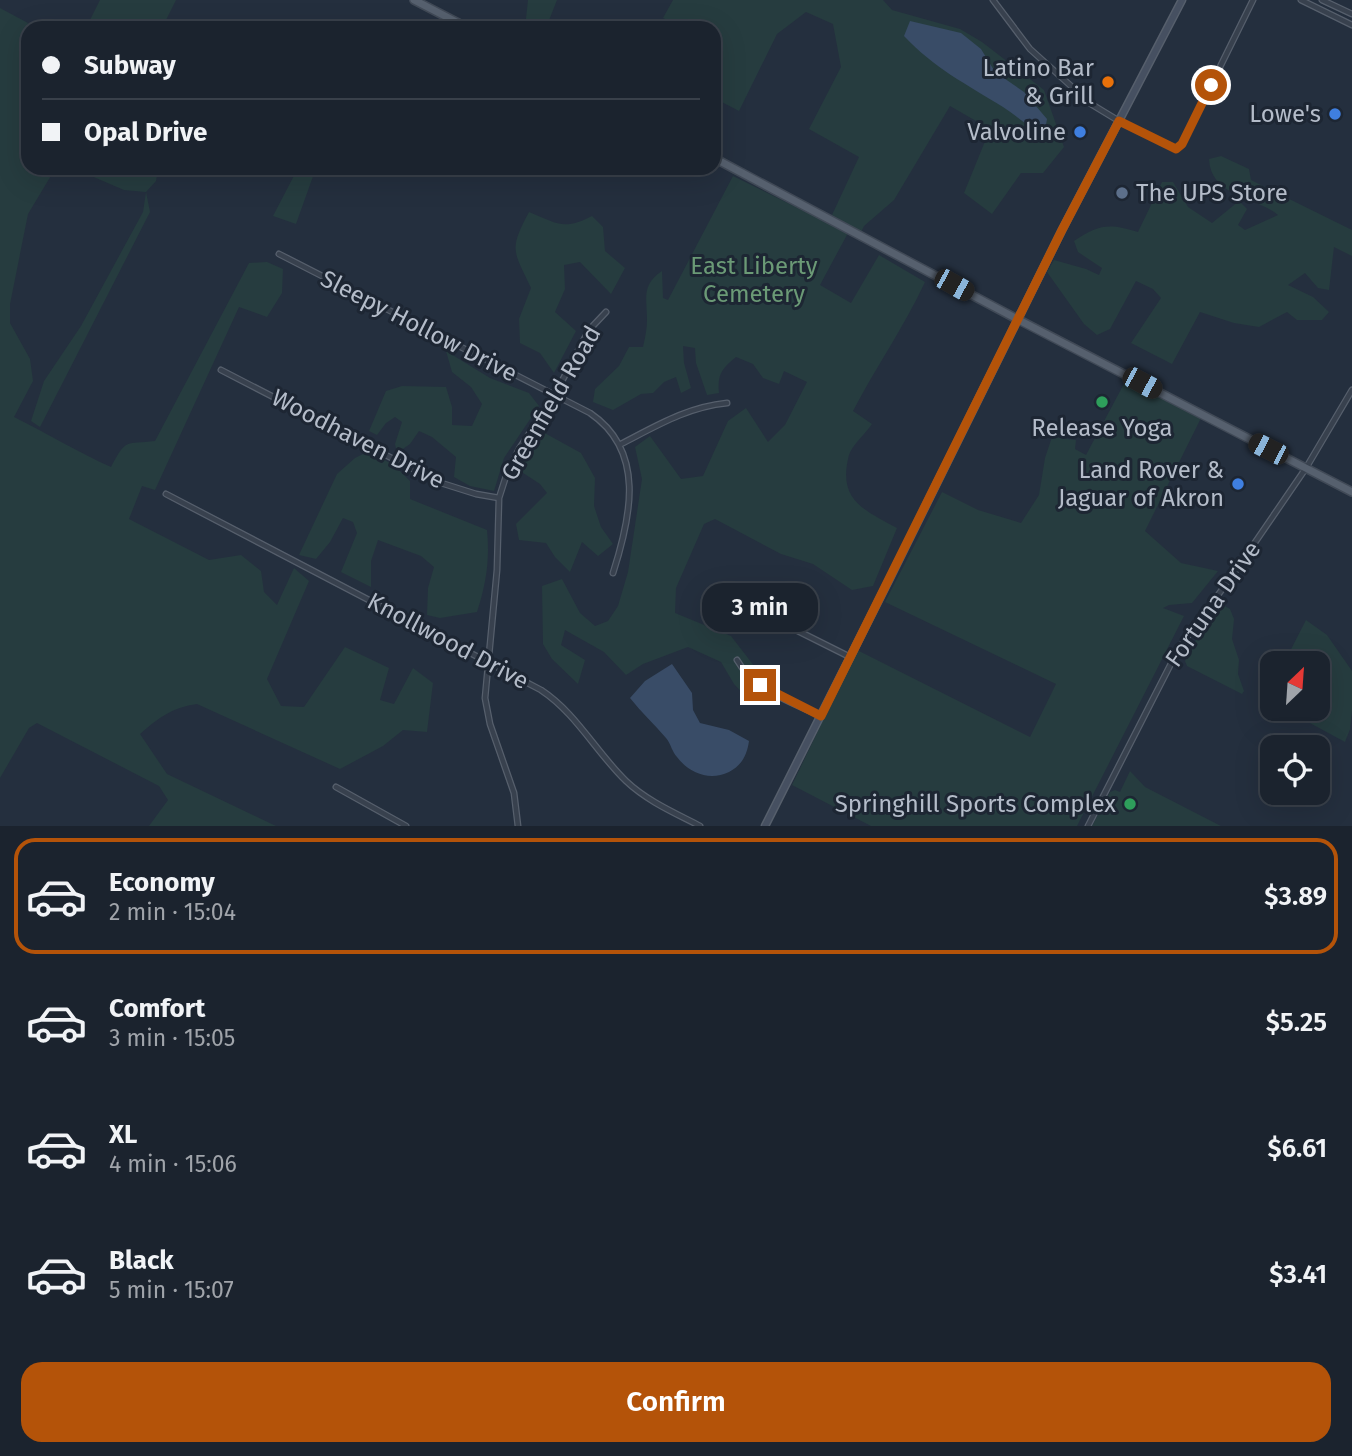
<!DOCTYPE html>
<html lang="en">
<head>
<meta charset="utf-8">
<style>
	:root { --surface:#1b232e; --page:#242b36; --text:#f1f3f6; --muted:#a0a4aa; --line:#39404a; --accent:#b45309 }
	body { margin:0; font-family:"Fira Sans",sans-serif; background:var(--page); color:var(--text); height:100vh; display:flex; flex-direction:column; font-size:26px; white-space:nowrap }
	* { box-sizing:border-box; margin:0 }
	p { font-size:23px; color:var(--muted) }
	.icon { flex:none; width:38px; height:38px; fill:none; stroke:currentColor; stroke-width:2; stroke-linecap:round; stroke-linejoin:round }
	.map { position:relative; height:826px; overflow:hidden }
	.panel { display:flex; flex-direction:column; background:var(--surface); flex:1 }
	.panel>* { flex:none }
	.hud { position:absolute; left:21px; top:21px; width:700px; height:154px; border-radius:21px; box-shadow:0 7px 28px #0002,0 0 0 2px var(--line); display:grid; align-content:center; height:154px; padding:0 21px; background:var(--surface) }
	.needle { width:46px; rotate:25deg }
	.controls { position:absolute; left:1260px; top:651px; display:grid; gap:14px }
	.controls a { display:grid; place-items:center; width:70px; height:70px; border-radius:14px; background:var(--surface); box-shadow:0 7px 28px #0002,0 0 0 2px var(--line); font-size:35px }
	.end { position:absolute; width:32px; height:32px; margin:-16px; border:9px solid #b45309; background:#fff; box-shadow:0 0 0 4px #fff }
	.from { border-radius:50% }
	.bubble { position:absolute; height:49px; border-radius:21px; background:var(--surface); box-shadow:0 7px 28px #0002,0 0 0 2px var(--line); font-size:23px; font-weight:600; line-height:49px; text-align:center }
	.car { position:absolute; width:21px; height:42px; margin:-21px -10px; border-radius:9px; box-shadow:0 0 5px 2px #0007; background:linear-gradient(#222 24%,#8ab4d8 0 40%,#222 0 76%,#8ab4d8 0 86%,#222 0) }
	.hud b { display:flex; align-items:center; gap:24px; height:66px; font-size:26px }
	.hud b+b { border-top:2px solid var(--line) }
	.hud i { width:18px; height:18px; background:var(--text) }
	ul { padding:12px 0 0; list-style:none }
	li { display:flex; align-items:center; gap:21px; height:116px; margin:0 14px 10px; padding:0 7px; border:4px solid transparent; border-radius:21px }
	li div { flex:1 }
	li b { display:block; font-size:26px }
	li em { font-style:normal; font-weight:600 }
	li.current { border-color:var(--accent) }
	li>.icon { width:63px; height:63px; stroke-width:1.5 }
	.primary-button { display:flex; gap:14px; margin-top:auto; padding:14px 21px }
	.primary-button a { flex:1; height:80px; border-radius:21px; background:var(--accent); color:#fff; font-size:28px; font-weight:600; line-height:80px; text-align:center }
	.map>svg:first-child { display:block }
</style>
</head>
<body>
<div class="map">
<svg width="1352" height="826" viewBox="0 0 1352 826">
	<rect width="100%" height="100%" fill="#242f3e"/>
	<path fill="#263c3f" d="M100,0H176L162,28H86Z
		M528,0H557L546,28H525Z
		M673,0H883L892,10L960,29L982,42L1044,90L1064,147L1043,173H1021L992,214L964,193L990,129L950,106L894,200L864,226L861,232L832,215L859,157L809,129L841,67L833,24L806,12L777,34L739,111L714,98V28H684L663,18Z
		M0,8L28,23L26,29L28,30V168H152L158,170L156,181L146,192L150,212L40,427L31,421L44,381L81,326L143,212L146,192L124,190L75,169H55L28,214L10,304V323L30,359L33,381L14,417C47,433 77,452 111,467C127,437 125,445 155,441L249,263L267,262L283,269L282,293L267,317L239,307L155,490L142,486L129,519L209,560L241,555L261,571L264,592L277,605L294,568L309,581L267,679L281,706L304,707L345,647L389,668L380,700L394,704L413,668L433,683L427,732L403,730L383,746L340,769L197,704C173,707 158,718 140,734L167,774L276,826H149L168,800L159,786L37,723L29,728L0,778Z
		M1221,156L1249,169L1251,180L1352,230V256L1334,247L1329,290L1318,288L1305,273L1288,285L1313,297L1329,312L1322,320H1297L1287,312L1259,327L1234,323L1200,312L1172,364L1131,343L1161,298L1153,289L1136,281L1110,329L1097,335L1084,324L1047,272L1054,260L1086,269L1099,275L1102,268L1078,252L1074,241C1099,224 1109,223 1138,232L1162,182H1173L1188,207L1212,223L1239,201L1247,209L1238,225L1245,230L1278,215C1255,196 1211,197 1209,159Z
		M298,168H316L296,224L273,216Z
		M733,176L848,233L820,285L851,303L879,255L925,282C904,327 876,367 853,411L872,424C866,433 852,445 849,455C837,500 864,510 897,528L873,586L852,590L813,564L781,554L715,519L704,524L676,588L675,613L731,636L758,671L751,702L734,684L721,662L688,647L643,664L626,675L604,652L565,630L561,645L585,660L578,684L552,659L543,644L542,586L562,579L580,613L595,626L608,621L618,606L628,572L642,479L635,447L650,436L681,479L703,476L728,421L746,408L768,442L785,425L807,382L784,371L779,384L763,378L753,364L736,357C722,368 717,375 719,393L707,395L696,363L695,348L683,346L684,363L691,388L681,393L676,377L664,382L653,393L641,394L613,410L593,402L595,389L619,366L629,347H643C645,338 647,329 647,320C647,298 641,285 662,271L663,298L668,300Z
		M529,212C556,223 564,231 592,216L603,227L605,251L625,268L611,294L580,262L564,265L565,289L555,312L576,331L554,373L540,353L520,343L519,319L531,288C514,251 508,251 529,212Z
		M446,351L490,378L529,393L539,406L504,458L494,491L470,486L454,477L456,457L432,437L419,431L410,444L397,453L395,444L402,422L395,417L386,423L377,435L369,431L386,391L402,386L446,387L452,407V425L472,426L482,404L471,387L452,372Z
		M1126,380L1201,418L1145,531L1181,563L1218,571L1192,603L1169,605L1163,608L1184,616L1077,826H871L792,785L857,650L1030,737L1056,684L885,602L942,492L978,510L1021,523L1039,495L1045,458L1052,437L1076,440L1075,449L1086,455Z
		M541,431L581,453L595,478L594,506L601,527L613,544L598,556L582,542L570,572L555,557L546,543L519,540L516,524L547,493L540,484L517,469Z
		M369,451L395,466L410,481V499L487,530C490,560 486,584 477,612L440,618L427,615L428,588L434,567L421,556L378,540L371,561V587L341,572L357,533L353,522L343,518L330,542L316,559L299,555L337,474L355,458Z
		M1223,605L1230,609L1234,619L1232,639L1239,660L1238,674L1244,691L1242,694L1187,666L1185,661L1199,634Z
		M1306,620L1327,635L1352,671V711L1350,729L1345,742L1284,709H1318V663H1284Z
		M1130,771L1145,787L1221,826H1092L1110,792L1115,790L1120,792Z"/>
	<path fill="#394c67" d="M910,21L961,33L981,49L995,72L1024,92L1047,119L1044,136C1028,127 1017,116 1003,107C966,84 934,68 904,36Z
		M672,664L692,693L693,710L700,723L729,730L749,741C747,755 742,765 729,772C710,781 690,774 677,757C672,752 671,744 666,738C654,724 641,712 630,698L645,681Z"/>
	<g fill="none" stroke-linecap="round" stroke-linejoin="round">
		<g stroke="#565f6c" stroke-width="7">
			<path id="minor" d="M993,0L1030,49L1091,104L1119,121L1176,149L1182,144L1253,0
				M1301,0L1352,25
				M1322,0L1352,14
				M279,254L590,413C646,451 631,517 613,573
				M221,370L438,482L476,494L499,498
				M621,444C656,426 687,407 727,403
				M166,494L541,690C576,713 596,752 626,781C647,801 675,813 700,826
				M722,593L850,657
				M737,660C754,690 790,702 821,716
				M336,787L406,826
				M518,826L514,793L490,724L485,698L497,570L499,498L507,473L519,449L554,396L589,330L606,312
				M1088,826L1179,648L1232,576L1306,468L1352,390"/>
		</g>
		<g stroke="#565f6c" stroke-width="9">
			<path id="secondary" d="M765,826L890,578L1062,230L1182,0"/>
		</g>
		<g stroke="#414a57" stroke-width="10">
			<path id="primary" d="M414,0L468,28
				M714,158L1017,319L1352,492"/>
		</g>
		<use href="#minor" stroke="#38414e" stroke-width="4.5"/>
		<use href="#secondary" stroke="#465061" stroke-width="6"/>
		<use href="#primary" stroke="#56606e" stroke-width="7"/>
	</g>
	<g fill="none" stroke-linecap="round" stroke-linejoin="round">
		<path stroke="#b45309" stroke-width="9" d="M760,685L821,716L1062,230L1119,121L1176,149L1182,144L1211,85"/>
	</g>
	<circle fill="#e8710a" stroke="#1d2633" stroke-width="2.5" cx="1108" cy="82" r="7"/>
	<g fill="#3f7fe0" stroke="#1d2633" stroke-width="2.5">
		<circle cx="1335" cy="114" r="7"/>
		<circle cx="1080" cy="132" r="7"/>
		<circle cx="1238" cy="484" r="7"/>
	</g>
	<circle fill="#5c6f8a" stroke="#1d2633" stroke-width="2.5" cx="1122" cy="193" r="7"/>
	<g fill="#2e9e5b" stroke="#1d2633" stroke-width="2.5">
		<circle cx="1102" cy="402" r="7"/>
		<circle cx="1130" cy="804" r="7"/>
	</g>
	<g text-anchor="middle" stroke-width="6" stroke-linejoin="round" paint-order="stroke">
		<g font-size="24" fill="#b4bcc9" stroke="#1d2633" text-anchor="end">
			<text x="1094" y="76">Latino Bar<tspan x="1094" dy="28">&amp; Grill</tspan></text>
			<text x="1321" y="122">Lowe's</text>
			<text x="1066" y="140">Valvoline</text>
			<text x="1136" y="201" text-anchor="start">The UPS Store</text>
			<text x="1102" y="436" text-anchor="middle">Release Yoga</text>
			<text x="1224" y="478">Land Rover &amp;<tspan x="1224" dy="28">Jaguar of Akron</tspan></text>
			<text x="1116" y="812">Springhill Sports Complex</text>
		</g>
		<g font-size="24" fill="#6b9a76" stroke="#1d2633">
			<text x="754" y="274">East Liberty<tspan x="754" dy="28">Cemetery</tspan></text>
		</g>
		<g font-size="24" fill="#b4bcc9" stroke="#1d2633">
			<text transform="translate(419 326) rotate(27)" y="8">Sleepy Hollow Drive</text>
			<text transform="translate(551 403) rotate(-60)" y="8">Greenfield Road</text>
			<text transform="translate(358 439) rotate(27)" y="8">Woodhaven Drive</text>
			<text transform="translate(1213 604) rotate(-55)" y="8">Fortuna Drive</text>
			<text transform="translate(448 641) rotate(28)" y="8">Knollwood Drive</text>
		</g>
	</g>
</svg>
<div class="controls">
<a><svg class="needle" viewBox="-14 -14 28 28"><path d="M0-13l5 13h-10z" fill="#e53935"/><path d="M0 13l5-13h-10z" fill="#a0a4aa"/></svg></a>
<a><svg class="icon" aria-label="locate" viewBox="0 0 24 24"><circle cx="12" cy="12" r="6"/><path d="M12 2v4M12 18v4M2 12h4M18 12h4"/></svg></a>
</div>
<i class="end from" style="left:1211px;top:85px"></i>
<i class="end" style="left:760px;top:685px"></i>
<div class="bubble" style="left:702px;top:583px;width:116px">3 min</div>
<i class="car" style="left:954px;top:285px;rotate:119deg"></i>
<i class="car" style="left:1142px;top:383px;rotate:118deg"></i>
<i class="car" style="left:1268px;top:449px;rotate:297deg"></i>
<div class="hud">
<b><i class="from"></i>Subway</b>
<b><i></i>Opal Drive</b>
</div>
</div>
<section class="panel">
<ul>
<li class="current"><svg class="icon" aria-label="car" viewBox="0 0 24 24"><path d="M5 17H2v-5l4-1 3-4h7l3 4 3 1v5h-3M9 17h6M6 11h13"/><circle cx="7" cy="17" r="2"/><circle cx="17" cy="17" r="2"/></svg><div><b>Economy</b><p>2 min · 15:04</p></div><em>$3.89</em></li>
<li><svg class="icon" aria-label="car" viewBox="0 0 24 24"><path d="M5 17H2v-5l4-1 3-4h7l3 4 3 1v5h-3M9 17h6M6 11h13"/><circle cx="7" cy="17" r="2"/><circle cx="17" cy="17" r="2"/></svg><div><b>Comfort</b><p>3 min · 15:05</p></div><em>$5.25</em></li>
<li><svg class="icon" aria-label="car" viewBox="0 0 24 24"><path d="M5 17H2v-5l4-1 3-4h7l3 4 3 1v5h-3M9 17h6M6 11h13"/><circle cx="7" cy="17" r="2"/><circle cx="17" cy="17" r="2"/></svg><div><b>XL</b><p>4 min · 15:06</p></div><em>$6.61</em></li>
<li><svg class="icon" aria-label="car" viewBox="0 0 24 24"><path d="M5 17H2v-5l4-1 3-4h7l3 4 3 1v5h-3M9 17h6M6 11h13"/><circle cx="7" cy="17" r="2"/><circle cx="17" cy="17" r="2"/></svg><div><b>Black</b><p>5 min · 15:07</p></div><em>$3.41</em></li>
</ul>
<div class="primary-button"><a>Confirm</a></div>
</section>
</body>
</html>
